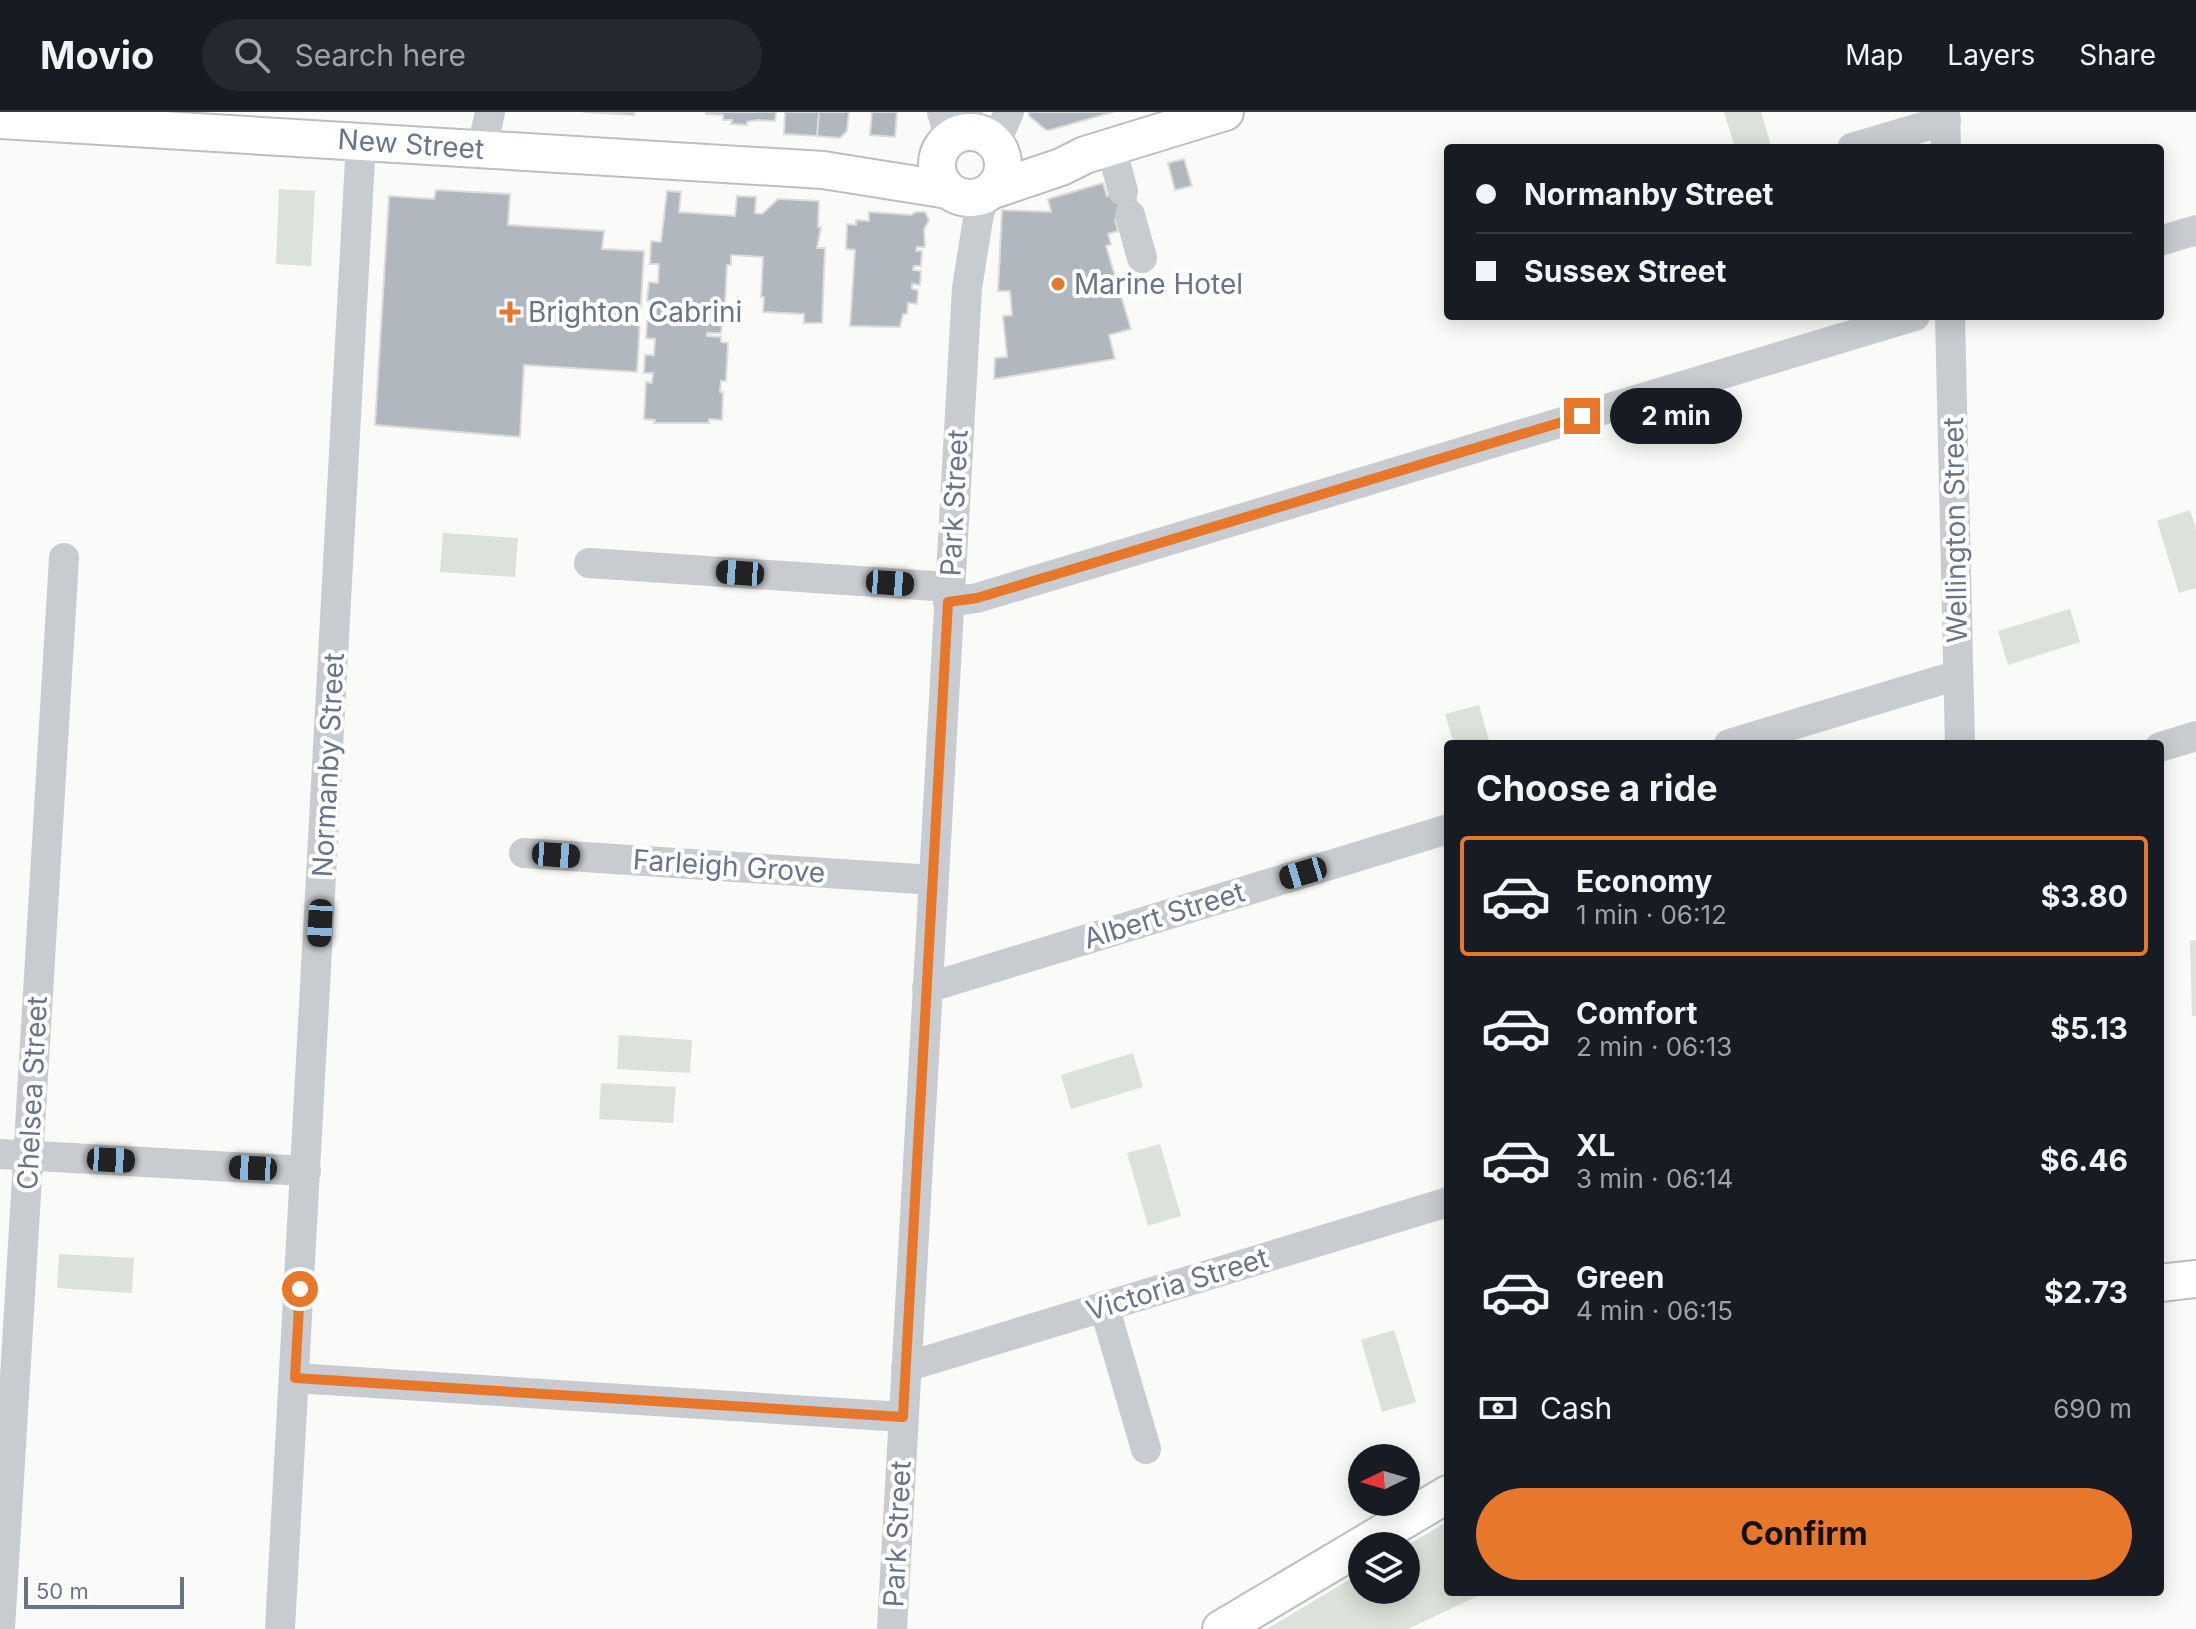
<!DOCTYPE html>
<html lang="en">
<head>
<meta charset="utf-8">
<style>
	:root { --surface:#171b24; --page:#242831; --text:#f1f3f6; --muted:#9ea1a6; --line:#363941; --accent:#e7772b }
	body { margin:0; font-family:Inter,sans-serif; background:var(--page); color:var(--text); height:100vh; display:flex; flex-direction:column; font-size:30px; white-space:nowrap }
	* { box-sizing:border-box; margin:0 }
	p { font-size:26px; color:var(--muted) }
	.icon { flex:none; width:44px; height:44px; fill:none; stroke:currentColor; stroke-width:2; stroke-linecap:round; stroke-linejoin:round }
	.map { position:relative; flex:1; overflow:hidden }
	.sheet { position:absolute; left:1444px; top:628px; width:720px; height:856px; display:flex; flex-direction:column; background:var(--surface); border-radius:8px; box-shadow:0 4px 20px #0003 }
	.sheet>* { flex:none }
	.hud { position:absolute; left:1444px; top:32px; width:720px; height:176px; border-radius:8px; box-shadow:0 4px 20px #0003; display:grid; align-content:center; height:176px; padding:0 32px; background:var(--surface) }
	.needle { width:52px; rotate:265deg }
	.tools { position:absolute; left:1348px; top:1332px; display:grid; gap:16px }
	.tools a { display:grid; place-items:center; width:72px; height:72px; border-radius:50%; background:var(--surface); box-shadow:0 4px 20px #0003; font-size:40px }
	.scale { position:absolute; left:24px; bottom:20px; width:160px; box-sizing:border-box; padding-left:8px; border:4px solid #687589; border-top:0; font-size:22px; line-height:28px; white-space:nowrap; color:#687589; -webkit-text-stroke:6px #fff; paint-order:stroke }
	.end { position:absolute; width:36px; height:36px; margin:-18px; border:10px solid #e7772b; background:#fff; box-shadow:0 0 0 4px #fff }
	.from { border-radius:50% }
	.bubble { position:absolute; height:56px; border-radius:28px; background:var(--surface); box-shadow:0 4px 20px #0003; font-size:26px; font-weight:700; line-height:56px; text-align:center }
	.car { position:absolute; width:24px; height:48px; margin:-24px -12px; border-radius:10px; box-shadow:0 0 6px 2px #0007; background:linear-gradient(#222 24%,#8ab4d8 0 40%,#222 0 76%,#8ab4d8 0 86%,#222 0) }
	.hud b { display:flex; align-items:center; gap:28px; height:76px; font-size:30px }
	.hud b+b { border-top:2px solid var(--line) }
	.hud i { width:20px; height:20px; background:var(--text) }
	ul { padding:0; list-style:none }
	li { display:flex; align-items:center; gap:24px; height:120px; margin:0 16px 12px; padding:0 16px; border:4px solid transparent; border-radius:8px }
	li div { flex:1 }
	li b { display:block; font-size:30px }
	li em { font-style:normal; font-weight:700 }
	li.selected { border-color:var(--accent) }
	li>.icon { width:72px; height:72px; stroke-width:1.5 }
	h2 { padding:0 32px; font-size:36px; line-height:96px }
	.pay { display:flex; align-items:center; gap:20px; height:88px; padding:0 32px; font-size:30px }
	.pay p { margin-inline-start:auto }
	.action { display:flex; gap:16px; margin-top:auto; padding:16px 32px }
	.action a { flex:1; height:92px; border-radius:48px; background:var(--accent); color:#111; font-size:32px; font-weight:700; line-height:92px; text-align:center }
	header { display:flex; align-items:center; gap:48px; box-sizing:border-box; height:112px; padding:0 40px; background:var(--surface); border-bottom:2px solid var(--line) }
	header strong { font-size:38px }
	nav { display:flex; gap:44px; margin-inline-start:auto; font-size:28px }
	.search { width:560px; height:72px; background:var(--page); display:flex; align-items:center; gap:20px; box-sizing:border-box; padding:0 28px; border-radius:44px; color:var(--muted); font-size:30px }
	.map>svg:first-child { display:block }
</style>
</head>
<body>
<header>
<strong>Movio</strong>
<div class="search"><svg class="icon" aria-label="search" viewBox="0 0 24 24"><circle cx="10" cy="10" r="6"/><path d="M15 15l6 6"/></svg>Search here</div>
<nav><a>Map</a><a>Layers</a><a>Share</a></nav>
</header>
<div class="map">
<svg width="2196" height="1517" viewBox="0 0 2196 1517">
	<rect width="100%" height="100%" fill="#fafaf8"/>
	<path fill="#dbe2d9" d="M1724,0H1761L1772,36H1735Z
		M279,77L315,79L311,154L276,152Z
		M2190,398L2196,417V476L2179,481L2157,409Z
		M443,421L518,426L515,465L440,460Z
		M2070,497L2080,530L2008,553L1998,519Z
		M1479,593L1490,632H1454L1445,602Z
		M2196,828V904H2192L2190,829Z
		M619,923L692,928L690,961L617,957Z
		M1133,941L1143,975L1071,997L1061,963Z
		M601,971L676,975L673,1011L599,1007Z
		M1160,1032L1181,1104L1148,1114L1127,1041Z
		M59,1142L134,1146L132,1181L57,1176Z
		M1394,1218L1416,1290L1382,1300L1361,1228Z
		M1448,1409V1480H1486L1408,1517H1267L1362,1460V1478H1406V1434Z"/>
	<path fill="#b1b7be" stroke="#dcdcda" stroke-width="2" d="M583,0H634V3Z
		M706,0H776L775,9L757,8L747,10V13L731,12L732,8H723V3L706,2Z
		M785,0H819L817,24L784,22Z
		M819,0H849L847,19L840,26L817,24Z
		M872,0H897L895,25L870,23Z
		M1029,0H1113L1050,18H1046L1029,4Z
		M1184,47L1192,74L1175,78L1168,51Z
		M1103,71L1107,84L1133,76L1140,100L1115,108L1118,119L1108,122L1111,132L1106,134L1131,217L1109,223L1115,247L994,267L995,246L1007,245L1003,204L1012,203L1010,179H998L1002,98L1051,100L1048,87Z
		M436,78L510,82L508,113L604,119L602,137L644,139L637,260L524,253L520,325L375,313L389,84L434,87Z
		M667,79L681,80L679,100L735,104L737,84L756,85L755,101L762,102L778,87L819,89L818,115H821L817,136H825L822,211H804V202L763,200L764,185H761L763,145L731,143V153H727L724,213H722L721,221H707V224L721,225V230L728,231L726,269H721L720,280H723L722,308L709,307V311H654L655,308L644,307L646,270L652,271L653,261H644L645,243H654L655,227L646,226L647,209H655L656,189H647L649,170L658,171L659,152H650L651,129L661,130Z
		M869,100L911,103L916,100H925L929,108L924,117L925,135H917L916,139H922L921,154H914L913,158L921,159L920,173L912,172V177L918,178L917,192L908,191L907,202H903L900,215L850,214L855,138L846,137L847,112L856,113V108L869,109Z"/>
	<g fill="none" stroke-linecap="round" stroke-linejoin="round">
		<g stroke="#bbbec3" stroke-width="40">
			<path id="major" d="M0,8L823,58L948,78
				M937 53a33 33 0 1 1 66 0a33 33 0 1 1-66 0Z
				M990,79L1061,55L1085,43L1225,0
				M2160,1171L2196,1167
				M1221,1517L1448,1382"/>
		</g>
		<path stroke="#c8cbcf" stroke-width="30" d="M942,0L947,17L946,30
			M962,0L971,10L975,21
			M1945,0L1946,36
			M1111,35L1123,79
			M1852,36L1946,8
			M482,37L490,0
			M999,38L1000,20L1009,0
			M1130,103L1142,146
			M2160,129L2196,118
			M1950,204L1960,632
			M589,451L949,475
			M948,490L977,486L1915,204
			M1729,632L1958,563
			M2160,635L2196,624
			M524,741L933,768
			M927,876L1448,717
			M0,1042L306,1059
			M1104,1194L1146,1337
			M906,1255L1448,1090
			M295,1266L903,1305
			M0,1517L64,446
			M280,1517L361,29
			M892,1517L967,176L979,101L987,82"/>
		<use href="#major" stroke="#fff" stroke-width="36"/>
	</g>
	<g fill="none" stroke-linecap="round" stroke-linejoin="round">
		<path stroke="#e7772b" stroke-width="10" d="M300,1177L295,1266L903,1305L948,490L977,486L1582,304"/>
	</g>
	<g fill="#e7772b" stroke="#fff" stroke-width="3">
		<circle cx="1058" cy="172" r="8"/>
		<path d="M506 188h8v8h8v8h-8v8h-8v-8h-8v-8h8z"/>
	</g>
	<g text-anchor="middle" stroke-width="8" stroke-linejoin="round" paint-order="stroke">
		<g font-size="28" fill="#687589" stroke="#fff">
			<text transform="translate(411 32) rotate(4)" y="10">New Street</text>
			<text transform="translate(954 391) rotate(-87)" y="10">Park Street</text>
			<text transform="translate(1955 418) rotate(-91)" y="10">Wellington Street</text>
			<text transform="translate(328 653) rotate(-87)" y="10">Normanby Street</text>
			<text transform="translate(729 754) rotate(4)" y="10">Farleigh Grove</text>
			<text transform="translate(1164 803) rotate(-17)" y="10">Albert Street</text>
			<text transform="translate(32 981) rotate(-87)" y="10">Chelsea Street</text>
			<text transform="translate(1177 1172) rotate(-17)" y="10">Victoria Street</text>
			<text transform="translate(897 1422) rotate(-87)" y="10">Park Street</text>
		</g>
		<g font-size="28" fill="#687589" stroke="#fff" text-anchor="start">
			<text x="1074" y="182">Marine Hotel</text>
			<text x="528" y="210">Brighton Cabrini</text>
		</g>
	</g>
</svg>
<div class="tools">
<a><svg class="needle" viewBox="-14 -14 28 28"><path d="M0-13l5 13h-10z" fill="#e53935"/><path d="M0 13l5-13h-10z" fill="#9ea1a6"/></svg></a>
<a><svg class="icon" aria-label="layers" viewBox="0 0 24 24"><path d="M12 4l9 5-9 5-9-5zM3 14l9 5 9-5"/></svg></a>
</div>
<div class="scale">50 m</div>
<i class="end from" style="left:300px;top:1177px"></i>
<i class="end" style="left:1582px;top:304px"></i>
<div class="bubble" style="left:1610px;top:276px;width:132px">2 min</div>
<i class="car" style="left:740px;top:461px;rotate:274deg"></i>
<i class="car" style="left:890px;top:471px;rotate:94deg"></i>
<i class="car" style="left:556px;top:743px;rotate:94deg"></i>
<i class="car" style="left:1303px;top:761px;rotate:253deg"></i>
<i class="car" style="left:320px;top:811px;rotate:183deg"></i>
<i class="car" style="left:111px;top:1048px;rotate:93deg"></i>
<i class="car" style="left:253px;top:1056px;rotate:273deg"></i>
<div class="hud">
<b><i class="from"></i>Normanby Street</b>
<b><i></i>Sussex Street</b>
</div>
<section class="sheet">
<h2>Choose a ride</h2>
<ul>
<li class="selected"><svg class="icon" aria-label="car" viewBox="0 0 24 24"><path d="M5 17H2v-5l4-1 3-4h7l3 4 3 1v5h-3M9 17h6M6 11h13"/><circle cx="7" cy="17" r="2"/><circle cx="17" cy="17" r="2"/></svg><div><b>Economy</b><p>1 min · 06:12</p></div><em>$3.80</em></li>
<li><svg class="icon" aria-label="car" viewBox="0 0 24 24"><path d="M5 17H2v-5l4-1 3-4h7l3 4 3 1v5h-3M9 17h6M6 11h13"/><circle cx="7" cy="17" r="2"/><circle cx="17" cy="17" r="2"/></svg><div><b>Comfort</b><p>2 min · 06:13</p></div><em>$5.13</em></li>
<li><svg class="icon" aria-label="car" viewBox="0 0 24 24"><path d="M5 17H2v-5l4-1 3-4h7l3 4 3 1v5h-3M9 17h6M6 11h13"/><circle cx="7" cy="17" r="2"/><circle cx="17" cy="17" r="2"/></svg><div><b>XL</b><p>3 min · 06:14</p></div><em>$6.46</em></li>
<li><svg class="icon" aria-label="car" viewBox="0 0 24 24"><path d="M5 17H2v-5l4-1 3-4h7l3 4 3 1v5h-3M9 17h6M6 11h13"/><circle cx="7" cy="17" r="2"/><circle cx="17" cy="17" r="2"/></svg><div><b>Green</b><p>4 min · 06:15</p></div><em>$2.73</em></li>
</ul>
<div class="pay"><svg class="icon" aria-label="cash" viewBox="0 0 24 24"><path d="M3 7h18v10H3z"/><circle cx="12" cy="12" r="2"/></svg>Cash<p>690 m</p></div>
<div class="action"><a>Confirm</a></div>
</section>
</div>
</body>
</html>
